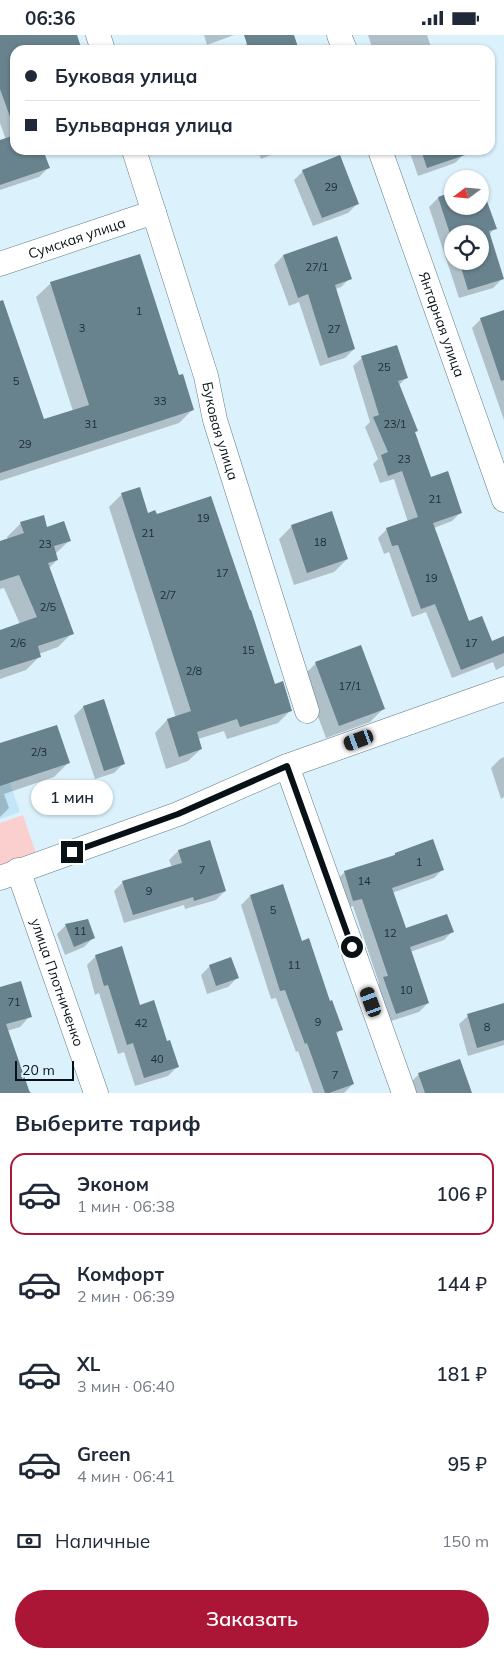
<!DOCTYPE html>
<html lang="ru">
<head>
<meta charset="utf-8">
<style>
	:root { --surface:#fff; --page:#f2f2f3; --text:#1f2937; --muted:#747a83; --line:#e0e1e3; --accent:#ab1636 }
	body { margin:0; font-family:Mulish,sans-serif; background:var(--page); color:var(--text); height:100vh; display:flex; flex-direction:column; font-size:19px; white-space:nowrap }
	* { box-sizing:border-box; margin:0 }
	p { font-size:16px; color:var(--muted) }
	.icon { flex:none; width:28px; height:28px; fill:none; stroke:currentColor; stroke-width:2; stroke-linecap:round; stroke-linejoin:round }
	.map { position:relative; height:1058px; overflow:hidden }
	.side { display:flex; flex-direction:column; background:var(--surface); flex:1 }
	.side>* { flex:none }
	.guide { position:absolute; left:10px; top:10px; width:485px; height:110px; border-radius:15px; box-shadow:0 1px 4px #0004; display:grid; align-content:center; height:110px; padding:0 15px; background:var(--surface) }
	.needle { width:32px; rotate:254deg }
	.buttons { position:absolute; left:444px; top:135px; display:grid; gap:10px }
	.buttons a { display:grid; place-items:center; width:45px; height:45px; border-radius:50%; background:var(--surface); box-shadow:0 1px 4px #0004; font-size:25px }
	.scale { position:absolute; left:15px; bottom:12px; width:59px; box-sizing:border-box; padding-left:5px; border:2px solid #081216; border-top:0; font-size:14px; line-height:18px; white-space:nowrap; color:#081216; -webkit-text-stroke:4px #dbf1fc; paint-order:stroke }
	.end { position:absolute; width:22px; height:22px; margin:-11px; border:6px solid #081216; background:#fff; box-shadow:0 0 0 2px #fff }
	.from { border-radius:50% }
	.bubble { position:absolute; height:35px; border-radius:18px; background:var(--surface); box-shadow:0 1px 4px #0004; font-size:16px; font-weight:600; line-height:35px; text-align:center }
	.car { position:absolute; width:15px; height:30px; margin:-15px -8px; border-radius:6px; box-shadow:0 0 4px 1px #0007; background:linear-gradient(#222 24%,#8ab4d8 0 40%,#222 0 76%,#8ab4d8 0 86%,#222 0) }
	.guide b { display:flex; align-items:center; gap:18px; height:48px; font-size:19px }
	.guide b+b { border-top:1px solid var(--line) }
	.guide i { width:12px; height:12px; background:var(--text) }
	ul { padding:0; list-style:none }
	li { display:flex; align-items:center; gap:15px; height:82px; margin:0 10px 8px; padding:0 5px; border:2px solid transparent; border-radius:15px }
	li div { flex:1 }
	li b { display:block; font-size:19px }
	li em { font-style:normal; font-weight:600 }
	li.current { border-color:var(--accent) }
	li>.icon { width:45px; height:45px; stroke-width:1.5 }
	h2 { padding:0 15px; font-size:22px; line-height:60px }
	.pay { display:flex; align-items:center; gap:12px; height:55px; padding:0 15px; font-size:19px }
	.pay p { margin-inline-start:auto }
	.action { display:flex; gap:10px; margin-top:auto; padding:10px 15px }
	.action a { flex:1; height:58px; border-radius:30px; background:var(--accent); color:#fff; font-size:20px; font-weight:600; line-height:58px; text-align:center }
	.status { display:flex; justify-content:space-between; align-items:center; height:35px; padding:0 25px; background:var(--surface); direction:ltr }
	.status svg { height:14px; fill:currentColor }
	.map>svg:first-child { display:block }
</style>
</head>
<body>
<div class="status"><b>06:36</b><svg viewBox="0 0 49 12"><path d="M0 12V9h3v3zM5 12V6h3v6zM10 12V3h3v9zM15 12V0h3v12zM26 1h20v11H26zM47 4h2v5h-2z"/></svg></div>
<div class="map">
<svg width="504" height="1058" viewBox="0 0 504 1058">
	<rect width="100%" height="100%" fill="#dbf1fc"/>
	<path fill="#c2e6f8" d="M0,720L20,777L0,784Z"/>
	<path fill="#fccfcf" d="M23,780L37,821L0,835V788Z"/>
	<path fill="#0003" fill-rule="evenodd" d="M0,0H76L81,15H15V115H42L48,133L39,142L0,155V107L6,105L0,88Z
		M204,0H234L207,10Z
		M270,0H293L298,15H240L247,8Z
		M368,0H427L432,15H373Z
		M258,115H283L261,124Z
		M409,115H462L464,119L455,128L418,141Z
		M303,136L357,169L348,178L313,191L294,145Z
		M480,150L495,193L489,200L502,244L493,253L459,263L429,172L438,163L452,158V171H480ZM452,199H480V226H452Z
		M336,202L350,243L341,252L336,254L354,314L345,323L320,331L299,267L289,271L274,230L283,221Z
		M139,220L178,342L193,374L179,388L0,446V266L43,386L73,376L36,262L50,249Z
		M504,276V385L472,293L481,284Z
		M362,323L406,343L398,351L431,443L461,477L452,486L434,493L468,588L491,608L504,603V631L496,635L493,627L452,643L426,577L412,582L389,517L384,519L378,503L387,494L408,487L394,444L380,448L373,429L378,424L365,392L370,387L353,331Z
		M122,459L147,479L274,651L291,675L278,688L227,704L224,696L198,704L201,714L188,726L166,734L155,698L167,685L176,683L109,472Z
		M21,488L47,493L69,506L55,519L57,525L49,533L72,598L58,612L39,619L40,621L26,635L0,644V596L20,589L4,553L0,554V507L8,505L7,502Z
		M292,491L347,524L334,537L294,550L279,504Z
		M316,628L383,674L370,687L326,703L303,641Z
		M103,666L123,729L114,738L95,744L74,681L83,672Z
		M0,709L68,728L54,742L4,759L9,773L0,782Z
		M504,722V762L501,764L491,733L500,724Z
		M209,806L225,856L216,865L185,874L184,870L124,888L114,856L123,847L172,832L169,825L178,816Z
		M395,819L442,835L434,843L392,858L405,895L452,897L444,905L410,917L428,968L419,977L388,987L376,952L379,948L353,871L345,874L336,845L345,837L393,822Z
		M250,861L301,907L341,994L336,1000L353,1049L344,1058H313L298,1016L296,1017L276,963L271,964L241,870Z
		M66,890L93,903L84,912L65,920L57,899Z
		M96,921L139,971L166,1008L177,1032L168,1041L135,1051L124,1017L118,1019L99,958L95,960L87,930Z
		M210,931L237,943L228,952L207,959L201,940Z
		M0,954L30,981L20,992L7,996L28,1057L30,1056L31,1058H0Z
		M504,975V1010L468,1021L459,989L468,981Z
		M459,1025L470,1058H414L410,1048L419,1039Z"/>
	<path fill="#68828e" d="M0,0H77L82,15H15V90H13L0,54Z
		M244,0H294L299,15H249Z
		M15,100V115H43L50,133L0,150V105Z
		M421,115H470L471,118L427,133Z
		M340,120L359,169L322,183L302,135Z
		M480,147L497,194L489,196L504,244L468,255L459,226H480V199H452V205L438,162L452,157V171H480Z
		M337,201L352,244L335,250L355,314L328,323L308,259L298,263L283,220Z
		M140,219L179,340L183,339L194,375L0,438V266L3,265L44,384L89,370L50,247Z
		M504,275V345L501,346L480,283Z
		M397,310L408,343L398,346L418,396L415,397L431,442L448,436L462,478L433,488L469,586L482,581L492,606L504,601V618L461,635L435,569L421,574L398,510L392,511L386,493L418,482L402,436L388,441L381,420L388,417L373,382L379,380L361,321Z
		M140,452L148,478L155,475L157,479L211,461L250,575H251L275,649L283,646L292,676L240,692L237,684L197,697L202,714L179,722L167,684L191,676L121,458Z
		M332,476L348,524L307,538L291,490Z
		M44,480L47,492L64,486L71,506L54,511L58,525L48,528L74,599L38,611L41,622L0,635V595L37,582L19,540L0,546V506L24,498L20,487Z
		M361,610L385,674L339,691L315,627Z
		M104,664L125,729L104,736L83,671Z
		M57,690L70,728L0,751V708Z
		M433,804L444,835L392,853L406,893L447,879L454,897L410,912L429,968L396,979L383,942L388,941L362,864L353,866L344,836L395,820V818Z
		M210,805L226,856L194,866L193,862L133,880L122,846L182,828L178,815Z
		M283,849L302,906L309,903L330,966L332,965L343,995L336,997L354,1049L329,1058H325L307,1008L305,1009L285,955L280,956L250,860Z
		M88,884L95,903L74,912L65,889Z
		M122,911L140,970L154,965L167,1006L170,1005L179,1032L144,1043L133,1008L127,1010L108,950L104,951L95,920Z
		M231,922L239,943L216,951L209,930Z
		M21,946L32,982L6,989L30,1058H0V952Z
		M504,968V1005L477,1013L467,979Z
		M460,1024L472,1058H425L418,1038Z"/>
	<g fill="none" stroke-linecap="round" stroke-linejoin="round">
		<g stroke="#617a86" stroke-width="25">
			<g id="minor">
				<path d="M98,0L103,15"/>
				<path d="M339,0L345,15"/>
				<path id="s1" d="M134,115L206,341L215,385L307,676"/>
				<path id="s2" d="M380,115L504,465"/>
				<path id="s3" d="M0,229L154,177"/>
				<path d="M287,731L404,1058"/>
				<path id="s4" d="M18,835L96,1058"/>
				<path d="M0,843L178,779L287,731L504,654"/>
			</g>
		</g>
		<use href="#minor" stroke="#fff" stroke-width="24"/>
	</g>
	<g fill="none" stroke-linecap="round" stroke-linejoin="round">
		<path stroke="#081216" stroke-width="6" d="M72,817L178,779L287,731L352,912"/>
	</g>
	<g text-anchor="middle" stroke-width="4" stroke-linejoin="round" paint-order="stroke">
		<g font-size="11" fill="#202e34">
			<text x="331" y="156">29</text>
			<text x="317" y="236">27/1</text>
			<text x="139" y="280">1</text>
			<text x="82" y="297">3</text>
			<text x="334" y="298">27</text>
			<text x="384" y="336">25</text>
			<text x="16" y="350">5</text>
			<text x="160" y="370">33</text>
			<text x="91" y="393">31</text>
			<text x="395" y="393">23/1</text>
			<text x="25" y="413">29</text>
			<text x="404" y="428">23</text>
			<text x="435" y="468">21</text>
			<text x="203" y="487">19</text>
			<text x="148" y="502">21</text>
			<text x="320" y="511">18</text>
			<text x="45" y="513">23</text>
			<text x="222" y="542">17</text>
			<text x="431" y="547">19</text>
			<text x="168" y="564">2/7</text>
			<text x="48" y="576">2/5</text>
			<text x="18" y="612">2/6</text>
			<text x="471" y="612">17</text>
			<text x="248" y="619">15</text>
			<text x="194" y="640">2/8</text>
			<text x="350" y="655">17/1</text>
			<text x="39" y="721">2/3</text>
			<text x="419" y="831">1</text>
			<text x="202" y="839">7</text>
			<text x="364" y="850">14</text>
			<text x="149" y="860">9</text>
			<text x="273" y="879">5</text>
			<text x="80" y="900">11</text>
			<text x="390" y="902">12</text>
			<text x="294" y="934">11</text>
			<text x="406" y="959">10</text>
			<text x="14" y="971">71</text>
			<text x="318" y="991">9</text>
			<text x="141" y="992">42</text>
			<text x="487" y="996">8</text>
			<text x="157" y="1028">40</text>
			<text x="335" y="1044">7</text>
		</g>
		<g font-size="14" fill="#081216" stroke="#dbf1fc">
			<text dy="5" stroke="none"><textPath href="#s3" startOffset="81">Сумская улица</textPath></text>
			<text dy="5" stroke="none"><textPath href="#s2" startOffset="185">Янтарная улица</textPath></text>
			<text dy="5" stroke="none"><textPath href="#s1" startOffset="294">Буковая улица</textPath></text>
			<text dy="5" stroke="none"><textPath href="#s4" startOffset="119">улица Плотниченко</textPath></text>
		</g>
	</g>
</svg>
<div class="buttons">
<a><svg class="needle" viewBox="-14 -14 28 28"><path d="M0-13l5 13h-10z" fill="#e53935"/><path d="M0 13l5-13h-10z" fill="#747a83"/></svg></a>
<a><svg class="icon" aria-label="locate" viewBox="0 0 24 24"><circle cx="12" cy="12" r="6"/><path d="M12 2v4M12 18v4M2 12h4M18 12h4"/></svg></a>
</div>
<div class="scale">20 m</div>
<i class="end from" style="left:352px;top:912px"></i>
<i class="end" style="left:72px;top:817px"></i>
<div class="bubble" style="left:31px;top:745px;width:82px">1 мин</div>
<i class="car" style="left:359px;top:705px;rotate:250deg"></i>
<i class="car" style="left:371px;top:967px;rotate:340deg"></i>
<div class="guide">
<b><i class="from"></i>Буковая улица</b>
<b><i></i>Бульварная улица</b>
</div>
</div>
<section class="side">
<h2>Выберите тариф</h2>
<ul>
<li class="current"><svg class="icon" aria-label="car" viewBox="0 0 24 24"><path d="M5 17H2v-5l4-1 3-4h7l3 4 3 1v5h-3M9 17h6M6 11h13"/><circle cx="7" cy="17" r="2"/><circle cx="17" cy="17" r="2"/></svg><div><b>Эконом</b><p>1 мин · 06:38</p></div><em>106 ₽</em></li>
<li><svg class="icon" aria-label="car" viewBox="0 0 24 24"><path d="M5 17H2v-5l4-1 3-4h7l3 4 3 1v5h-3M9 17h6M6 11h13"/><circle cx="7" cy="17" r="2"/><circle cx="17" cy="17" r="2"/></svg><div><b>Комфорт</b><p>2 мин · 06:39</p></div><em>144 ₽</em></li>
<li><svg class="icon" aria-label="car" viewBox="0 0 24 24"><path d="M5 17H2v-5l4-1 3-4h7l3 4 3 1v5h-3M9 17h6M6 11h13"/><circle cx="7" cy="17" r="2"/><circle cx="17" cy="17" r="2"/></svg><div><b>XL</b><p>3 мин · 06:40</p></div><em>181 ₽</em></li>
<li><svg class="icon" aria-label="car" viewBox="0 0 24 24"><path d="M5 17H2v-5l4-1 3-4h7l3 4 3 1v5h-3M9 17h6M6 11h13"/><circle cx="7" cy="17" r="2"/><circle cx="17" cy="17" r="2"/></svg><div><b>Green</b><p>4 мин · 06:41</p></div><em>95 ₽</em></li>
</ul>
<div class="pay"><svg class="icon" aria-label="cash" viewBox="0 0 24 24"><path d="M3 7h18v10H3z"/><circle cx="12" cy="12" r="2"/></svg>Наличные<p>150 m</p></div>
<div class="action"><a>Заказать</a></div>
</section>
</body>
</html>
